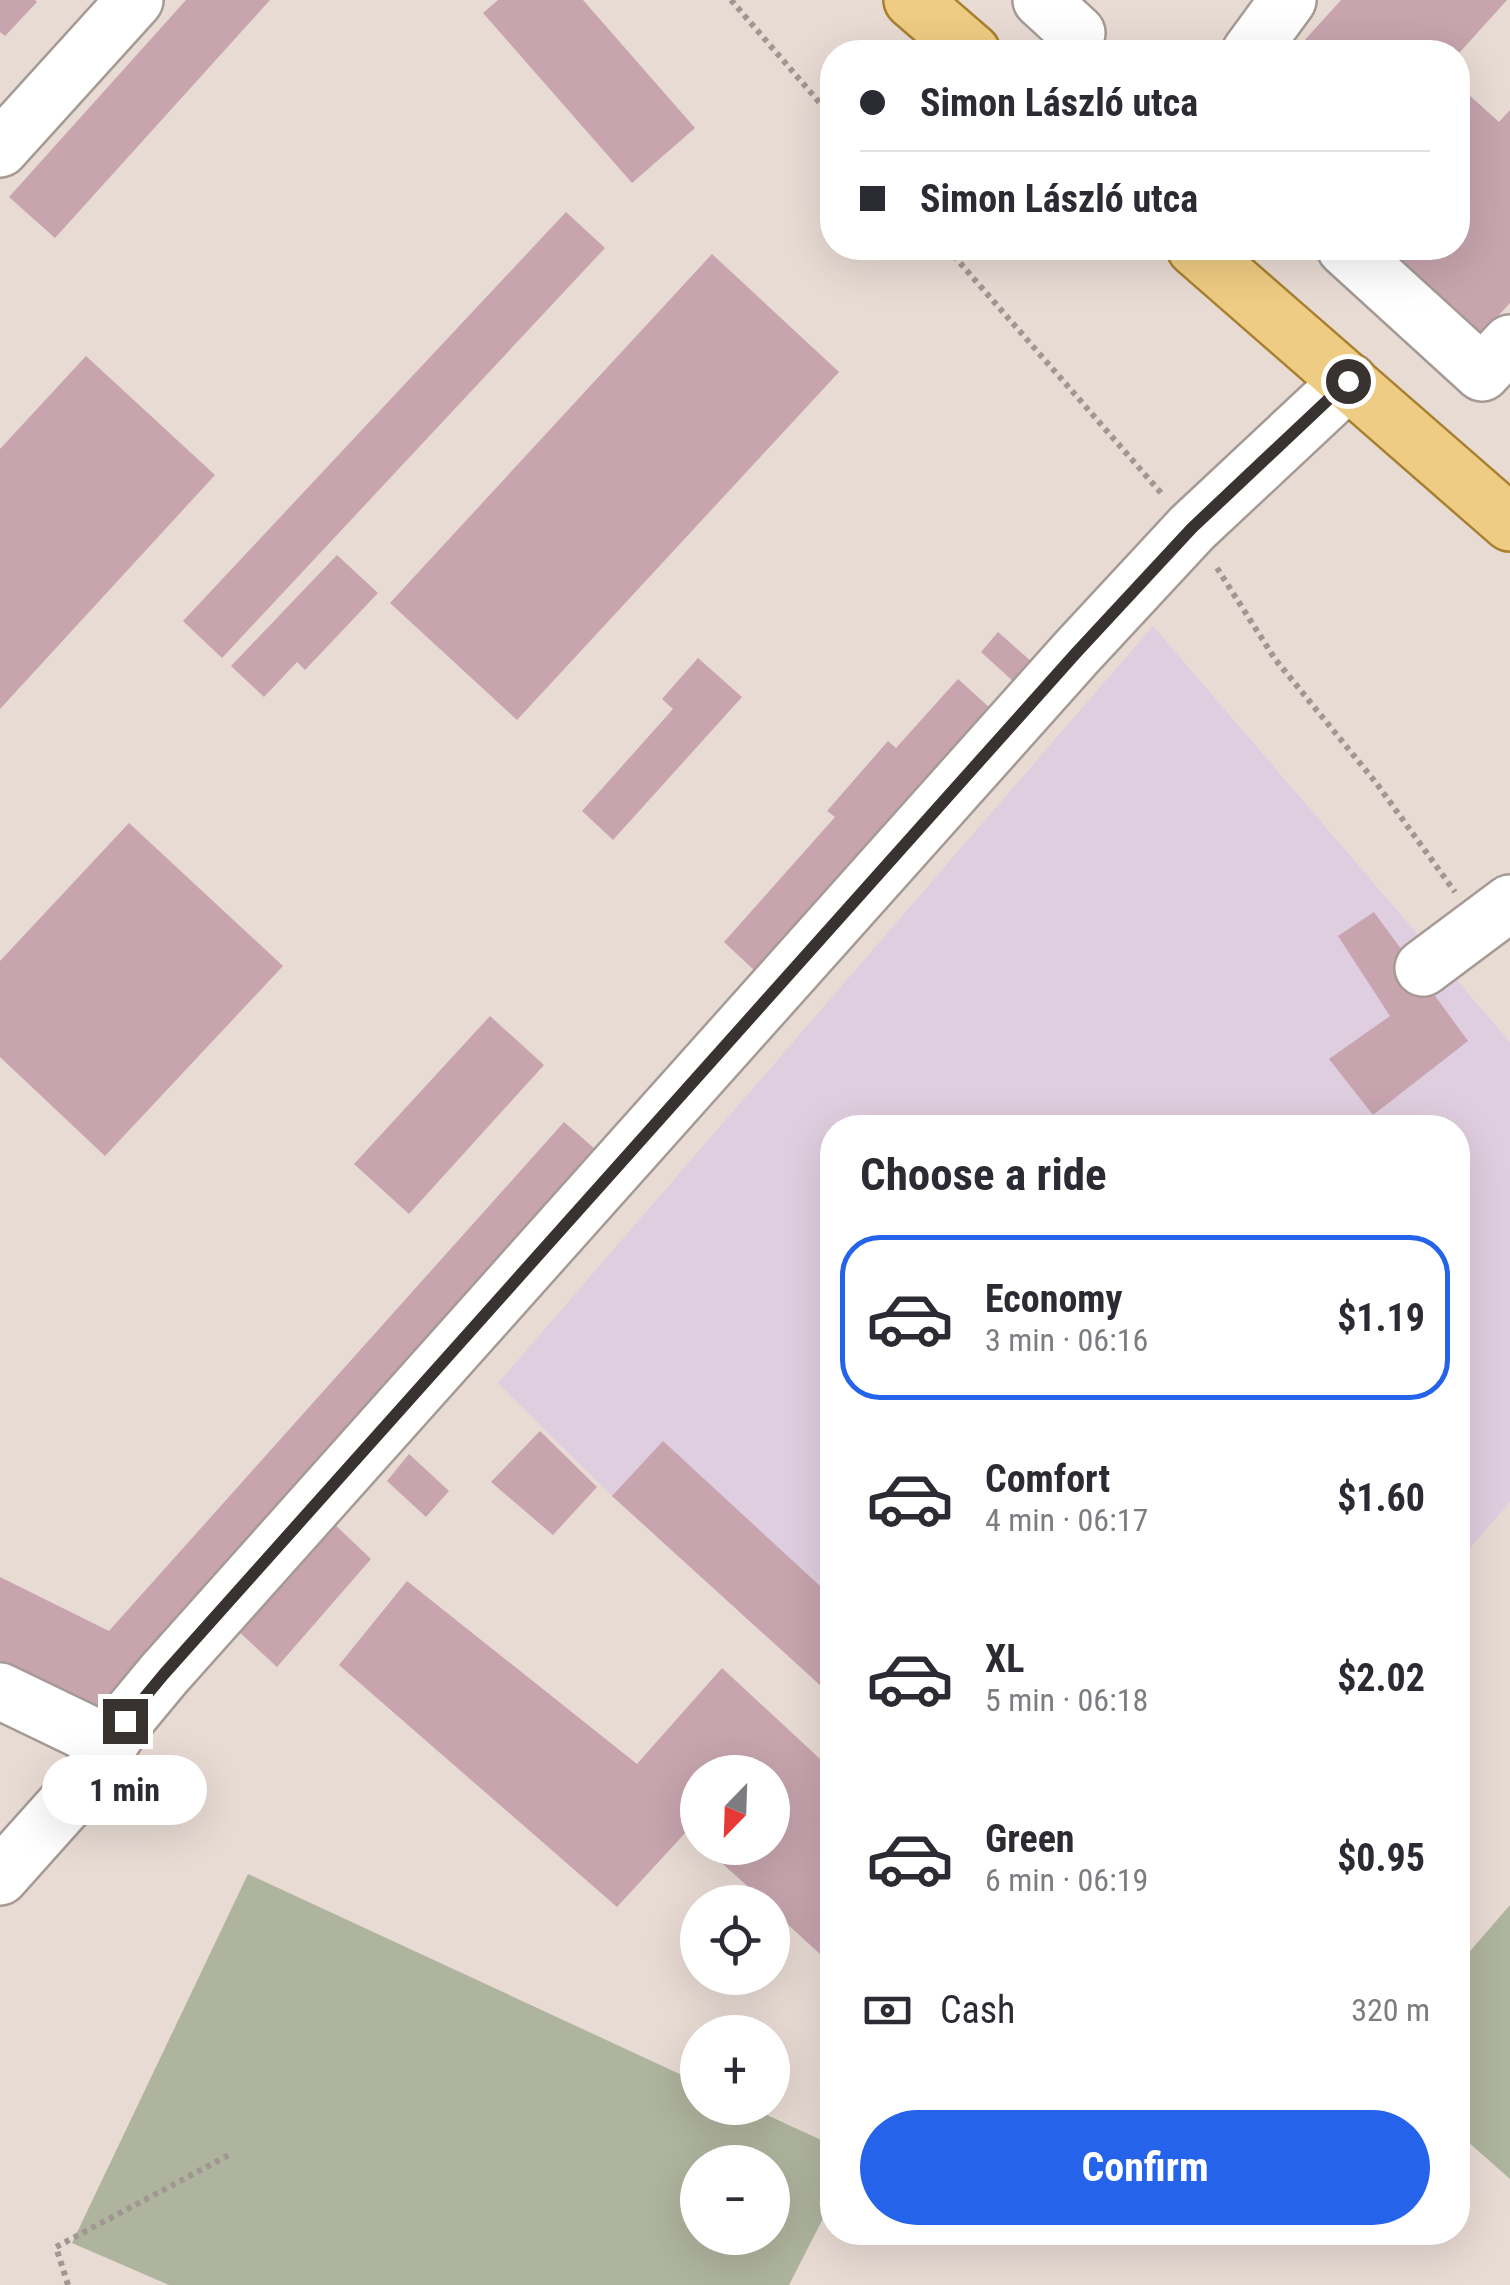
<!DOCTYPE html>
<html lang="en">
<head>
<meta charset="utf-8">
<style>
	:root { --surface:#fff; --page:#f7f7f7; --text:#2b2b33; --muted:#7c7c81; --line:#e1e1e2; --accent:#2563eb }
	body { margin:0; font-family:"Roboto Condensed",sans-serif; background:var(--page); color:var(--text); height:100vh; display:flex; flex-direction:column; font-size:38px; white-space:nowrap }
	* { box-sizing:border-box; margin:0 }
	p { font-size:32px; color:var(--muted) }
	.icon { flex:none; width:55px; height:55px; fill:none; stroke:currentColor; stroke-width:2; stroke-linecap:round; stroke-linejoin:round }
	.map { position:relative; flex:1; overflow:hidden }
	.side { position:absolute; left:820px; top:1115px; width:650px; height:1130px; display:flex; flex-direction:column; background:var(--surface); border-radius:40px; box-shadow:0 10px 40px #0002 }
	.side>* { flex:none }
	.top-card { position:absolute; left:820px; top:40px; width:650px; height:220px; border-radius:40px; box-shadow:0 10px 40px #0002; display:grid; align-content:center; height:220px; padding:0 40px; background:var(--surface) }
	.needle { width:65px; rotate:203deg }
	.buttons { position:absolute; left:680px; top:1755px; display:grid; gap:20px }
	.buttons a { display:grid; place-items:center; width:110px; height:110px; border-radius:50%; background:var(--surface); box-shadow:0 10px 40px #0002; font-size:50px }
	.end { position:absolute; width:45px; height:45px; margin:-22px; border:12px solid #383331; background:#fff; box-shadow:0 0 0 5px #fff }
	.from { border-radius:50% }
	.bubble { position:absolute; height:70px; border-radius:35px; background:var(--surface); box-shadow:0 10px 40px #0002; font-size:32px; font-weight:700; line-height:70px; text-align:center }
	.top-card b { display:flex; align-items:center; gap:35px; height:95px; font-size:38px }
	.top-card b+b { border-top:2px solid var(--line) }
	.top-card i { width:25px; height:25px; background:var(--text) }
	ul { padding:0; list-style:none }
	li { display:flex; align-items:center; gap:30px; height:165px; margin:0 20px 15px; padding:0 20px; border:5px solid transparent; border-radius:40px }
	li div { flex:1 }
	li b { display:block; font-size:38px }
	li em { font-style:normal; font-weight:700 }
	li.active { border-color:var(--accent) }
	li>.icon { width:90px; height:90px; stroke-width:1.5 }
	h2 { padding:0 40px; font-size:45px; line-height:120px }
	.pay { display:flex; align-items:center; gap:25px; height:110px; padding:0 40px; font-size:38px }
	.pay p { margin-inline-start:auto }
	.cta { display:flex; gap:20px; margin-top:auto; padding:20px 40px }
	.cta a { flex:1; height:115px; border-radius:60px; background:var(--accent); color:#fff; font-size:40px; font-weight:700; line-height:115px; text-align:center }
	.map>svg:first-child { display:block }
</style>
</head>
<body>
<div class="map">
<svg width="1510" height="2285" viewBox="0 0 1510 2285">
	<rect width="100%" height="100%" fill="#e8dbd4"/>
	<path fill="#dfcedf" d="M1153,626L1510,1042V1502L1458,1562V1128H832V1696L612,1496L498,1383Z"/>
	<path fill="#afb49e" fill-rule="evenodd" d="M248,1874L697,2082L698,2108H752L832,2145V2201L789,2285H169L72,2243ZM698,2162H772V2238H698Z
		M1510,1905V2179L1458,2133V1965Z"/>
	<path fill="#c7a4ae" d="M0,0H35L37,2L5,36L0,32Z
		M186,0H270L55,238L9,197Z
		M498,0H583L695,128L632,183L483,13Z
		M1341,0H1507L1460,52H1294Z
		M1458,85L1499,122L1510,110V303L1479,337L1378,248H1458Z
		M566,212L605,248L222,658L183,621Z
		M712,254L839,372L517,720L390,603Z
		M86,356L215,475L0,709V449Z
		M337,555L378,593L305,670L297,662L264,697L231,666Z
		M998,632L1032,662L1014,682L981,652Z
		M698,658L742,697L613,840L582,811L673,709L662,699Z
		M958,679L990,708L928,777L932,781L868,845L755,971L724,942L835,817L827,811L888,741L896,748Z
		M129,823L283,966L105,1156L0,1057V961Z
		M1374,912L1468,1041L1373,1115L1329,1059L1390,1016L1338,936Z
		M490,1016L544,1065L409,1214L354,1164Z
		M564,1122L595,1149L95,1710L0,1664V1577L109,1631Z
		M540,1431L597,1487L553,1535L491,1482Z
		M663,1441L832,1597V1696L612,1496Z
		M409,1454L449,1491L426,1517L387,1481Z
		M330,1520L371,1559L277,1667L236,1629Z
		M407,1581L637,1764L722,1668L832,1770V1965L772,1910V1902H765L705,1848H772V1772H698V1840L687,1831L617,1907L339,1665Z"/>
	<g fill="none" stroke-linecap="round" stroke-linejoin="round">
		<g stroke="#a69a94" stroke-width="60">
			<path id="minor" d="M1041,0L1077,33
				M1250,52L1288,0
				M0,149L135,0
				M1345,248L1482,373L1510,343
				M1423,968L1510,903
				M0,1691L110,1744
				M0,1877L85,1782L125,1721L164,1674L1076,653L1192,528L1349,381"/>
		</g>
		<g stroke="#a88030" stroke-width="60">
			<path id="major" d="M912,0L972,52
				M1195,248L1510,523"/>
		</g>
		<path stroke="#a19792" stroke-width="6" stroke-dasharray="5 5" stroke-linecap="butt" d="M731,0L832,117
			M947,248L1162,494
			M1217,568L1275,659L1377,784L1455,892
			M68,2285L56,2247L229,2155"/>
		<use href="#minor" stroke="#fff" stroke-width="55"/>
		<use href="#major" stroke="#efcc83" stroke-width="55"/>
	</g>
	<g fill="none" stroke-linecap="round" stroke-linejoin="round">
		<path stroke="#383331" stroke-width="12" d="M125,1721L164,1674L1076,653L1192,528L1348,381"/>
	</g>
</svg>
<div class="buttons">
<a><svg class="needle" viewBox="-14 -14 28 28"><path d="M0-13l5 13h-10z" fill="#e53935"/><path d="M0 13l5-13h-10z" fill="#7c7c81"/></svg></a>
<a><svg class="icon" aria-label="locate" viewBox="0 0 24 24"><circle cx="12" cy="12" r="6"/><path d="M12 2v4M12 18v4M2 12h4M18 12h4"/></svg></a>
<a>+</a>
<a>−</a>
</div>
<i class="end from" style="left:1348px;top:381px"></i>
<i class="end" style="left:125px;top:1721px"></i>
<div class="bubble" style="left:42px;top:1755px;width:165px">1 min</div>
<div class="top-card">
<b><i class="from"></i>Simon László utca</b>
<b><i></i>Simon László utca</b>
</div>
<section class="side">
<h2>Choose a ride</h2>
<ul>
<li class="active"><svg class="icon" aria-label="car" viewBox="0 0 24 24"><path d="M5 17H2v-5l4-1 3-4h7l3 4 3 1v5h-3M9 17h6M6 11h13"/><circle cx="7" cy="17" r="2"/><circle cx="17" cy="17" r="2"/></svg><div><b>Economy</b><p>3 min · 06:16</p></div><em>$1.19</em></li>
<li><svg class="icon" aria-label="car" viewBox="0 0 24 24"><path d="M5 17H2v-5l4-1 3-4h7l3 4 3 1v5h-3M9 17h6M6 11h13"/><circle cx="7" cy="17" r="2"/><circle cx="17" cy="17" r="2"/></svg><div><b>Comfort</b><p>4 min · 06:17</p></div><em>$1.60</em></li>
<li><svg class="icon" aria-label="car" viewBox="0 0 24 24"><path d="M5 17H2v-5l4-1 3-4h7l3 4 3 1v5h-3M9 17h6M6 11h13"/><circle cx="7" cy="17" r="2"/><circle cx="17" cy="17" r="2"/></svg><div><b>XL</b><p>5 min · 06:18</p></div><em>$2.02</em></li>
<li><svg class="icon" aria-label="car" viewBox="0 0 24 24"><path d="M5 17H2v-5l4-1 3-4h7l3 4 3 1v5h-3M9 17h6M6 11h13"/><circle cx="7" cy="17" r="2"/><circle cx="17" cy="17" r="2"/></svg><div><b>Green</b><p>6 min · 06:19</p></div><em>$0.95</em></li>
</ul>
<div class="pay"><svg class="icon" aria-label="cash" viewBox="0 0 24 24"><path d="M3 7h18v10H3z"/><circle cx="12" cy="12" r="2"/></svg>Cash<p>320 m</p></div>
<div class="cta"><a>Confirm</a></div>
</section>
</div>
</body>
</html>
